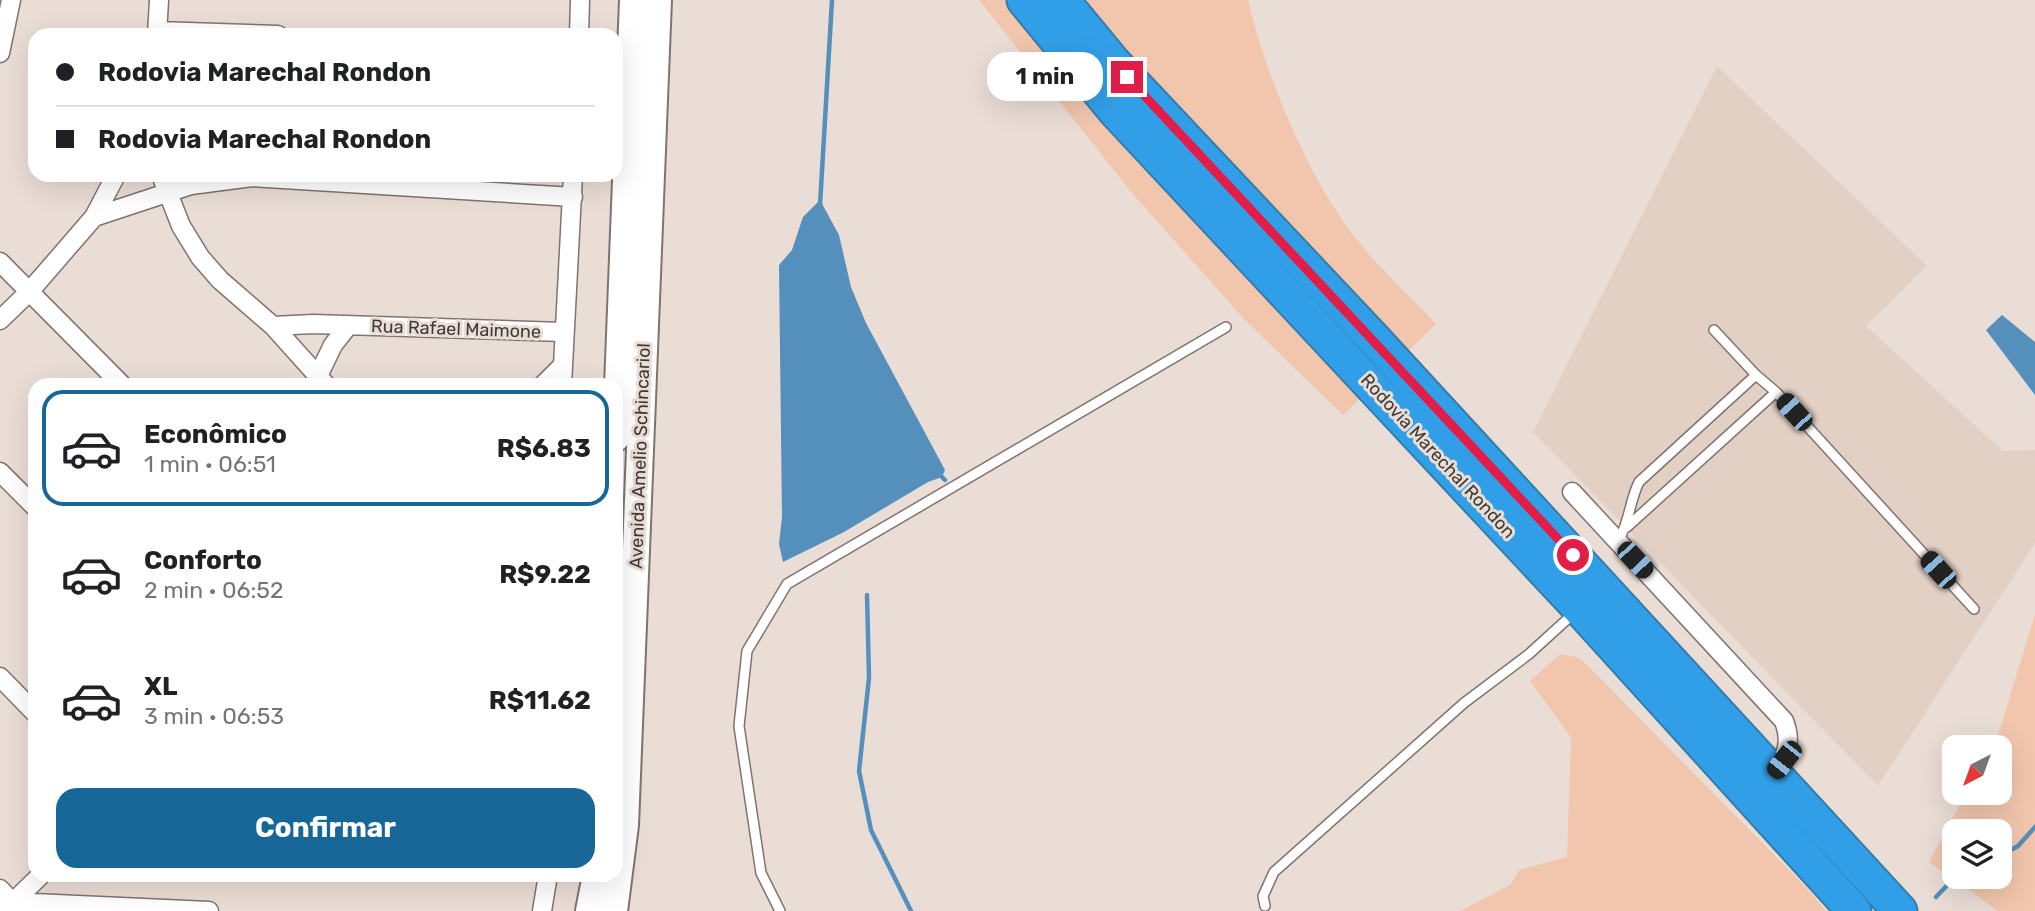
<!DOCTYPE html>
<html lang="pt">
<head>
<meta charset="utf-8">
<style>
	:root { --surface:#fff; --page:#f6f6f6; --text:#202124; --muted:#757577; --line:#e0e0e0; --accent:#176698 }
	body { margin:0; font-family:Rubik,sans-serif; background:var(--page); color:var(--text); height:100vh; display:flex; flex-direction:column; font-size:26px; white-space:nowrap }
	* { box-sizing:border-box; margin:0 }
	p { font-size:23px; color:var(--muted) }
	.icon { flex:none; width:38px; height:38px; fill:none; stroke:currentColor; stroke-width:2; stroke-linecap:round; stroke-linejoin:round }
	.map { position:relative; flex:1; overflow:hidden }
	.side { position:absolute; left:28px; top:378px; width:595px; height:504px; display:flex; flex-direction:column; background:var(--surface); border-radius:21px; box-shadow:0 7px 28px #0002 }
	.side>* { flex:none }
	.hud { position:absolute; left:28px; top:28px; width:595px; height:154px; border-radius:21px; box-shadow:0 7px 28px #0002; display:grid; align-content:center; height:154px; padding:0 28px; background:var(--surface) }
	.needle { width:46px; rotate:221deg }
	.buttons { position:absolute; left:1942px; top:735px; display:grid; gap:14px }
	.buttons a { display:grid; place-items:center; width:70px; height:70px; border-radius:14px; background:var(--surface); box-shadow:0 7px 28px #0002; font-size:35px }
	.end { position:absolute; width:32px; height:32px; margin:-16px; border:9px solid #e11d48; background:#fff; box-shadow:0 0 0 4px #fff }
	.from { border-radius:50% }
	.bubble { position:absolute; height:49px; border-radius:21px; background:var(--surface); box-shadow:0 7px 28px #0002; font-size:23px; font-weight:700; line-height:49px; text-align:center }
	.car { position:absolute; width:21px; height:42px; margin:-21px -10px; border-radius:9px; box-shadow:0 0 5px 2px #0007; background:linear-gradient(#222 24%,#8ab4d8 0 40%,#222 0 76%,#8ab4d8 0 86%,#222 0) }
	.hud b { display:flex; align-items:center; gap:24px; height:66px; font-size:26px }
	.hud b+b { border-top:2px solid var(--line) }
	.hud i { width:18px; height:18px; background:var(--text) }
	ul { padding:12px 0 0; list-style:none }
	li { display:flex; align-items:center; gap:21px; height:116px; margin:0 14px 10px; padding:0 14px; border:4px solid transparent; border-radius:21px }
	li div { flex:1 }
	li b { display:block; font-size:26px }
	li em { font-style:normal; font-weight:700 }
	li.current { border-color:var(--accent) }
	li>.icon { width:63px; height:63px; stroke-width:1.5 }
	.action { display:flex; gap:14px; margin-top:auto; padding:14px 28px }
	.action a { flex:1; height:80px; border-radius:21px; background:var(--accent); color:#fff; font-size:28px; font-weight:700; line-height:80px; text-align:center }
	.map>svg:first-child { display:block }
</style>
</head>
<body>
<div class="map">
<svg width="2035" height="911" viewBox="0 0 2035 911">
	<rect width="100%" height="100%" fill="#eaddd6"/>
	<path fill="#e3d0c5" d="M1717,66L1927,266L1866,326L2003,451L2035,450V543L1878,786L1533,432Z"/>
	<path fill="#f1c6ad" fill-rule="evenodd" d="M979,0H1248C1266,77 1311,186 1362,246C1385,274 1412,298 1436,324L1343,415L1244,319L1132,193Z
		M2035,614V911H1998L1929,862L1966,793H2000V747H1990L2000,729ZM1955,831H2000V877H1955Z
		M1560,654L1580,658L1804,885L1826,911H1460L1510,885L1519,870L1567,857L1571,737L1530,681Z"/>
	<path fill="#558fbb" d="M820,200L839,235L851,287L866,323L945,470L942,477L928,482L844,532L783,562L779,544L782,517L779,265L792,250L803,217Z
		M2002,315L2035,342V395L1986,330Z"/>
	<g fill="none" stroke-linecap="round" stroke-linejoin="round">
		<path stroke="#558fbb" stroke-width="4.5" d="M820,205L832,0
			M938,473L945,480
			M867,595L869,678L859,771L871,830L911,911
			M2000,856L2018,846L2035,827
			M1936,897L1955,877"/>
		<g stroke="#7f746e" stroke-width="12">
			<path id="lane" d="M1714,330L1756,375L1776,392L1974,609
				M1627,527L1776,392
				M1618,541C1630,522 1629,502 1639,482L1756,375
				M1265,906L1263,896L1274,872L1464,703L1529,654L1573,614
				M780,911L761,873L739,726L747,651L787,584L1226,327"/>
		</g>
		<g stroke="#7f746e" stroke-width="21">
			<path id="street" d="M157,31L278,35
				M157,35L159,0
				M579,35L580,0
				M0,53L11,0
				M161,175L181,226L200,257L220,280L273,326L326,385
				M94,217L116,175
				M0,262L122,385
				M0,320L29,292L94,217L191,185L252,177L573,197
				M273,326L313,324L564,332
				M318,376L333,345L348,326
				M543,385L562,366
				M562,385L573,175
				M0,472L35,507
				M1572,492L1784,721C1792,741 1787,756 1774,772
				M0,677L35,713
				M0,889L12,902
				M12,902L209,911
				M4,911L41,875
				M542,911L548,875"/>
		</g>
		<g stroke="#7f746e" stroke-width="30">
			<path id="secondary" d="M616,438L633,0
				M589,911L596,875
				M614,911L625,825L658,0"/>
		</g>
		<g stroke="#367ca9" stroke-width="37">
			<path id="highway" d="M1024,0L1116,112L1579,608L1854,911
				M1062,0L1114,63L1373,338L1900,911"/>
		</g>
		<use href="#lane" stroke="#fff" stroke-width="9"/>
		<use href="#street" stroke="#fff" stroke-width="18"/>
		<use href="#secondary" stroke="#fff" stroke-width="26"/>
		<use href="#highway" stroke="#319fe7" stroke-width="33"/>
	</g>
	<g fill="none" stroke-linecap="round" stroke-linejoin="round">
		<path stroke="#e11d48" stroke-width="9" d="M1127,77L1573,555"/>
	</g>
	<g text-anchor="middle" stroke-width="6" stroke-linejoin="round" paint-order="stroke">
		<g font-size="18" fill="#3e3a37" stroke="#eaddd6">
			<text transform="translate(456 329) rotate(2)" y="6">Rua Rafael Maimone</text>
			<text transform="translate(640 456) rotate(-88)" y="6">Avenida Amelio Schincariol</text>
			<text transform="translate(1438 456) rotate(47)" y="6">Rodovia Marechal Rondon</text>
		</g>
	</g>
</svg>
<div class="buttons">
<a><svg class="needle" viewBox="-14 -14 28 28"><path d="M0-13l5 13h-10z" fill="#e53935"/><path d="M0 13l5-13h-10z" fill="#757577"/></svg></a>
<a><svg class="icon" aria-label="layers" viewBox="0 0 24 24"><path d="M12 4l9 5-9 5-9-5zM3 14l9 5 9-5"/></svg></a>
</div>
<i class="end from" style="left:1573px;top:555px"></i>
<i class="end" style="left:1127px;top:77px"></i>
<div class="bubble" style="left:987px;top:52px;width:116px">1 min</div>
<i class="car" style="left:1794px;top:412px;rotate:318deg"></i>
<i class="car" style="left:1635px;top:560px;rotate:137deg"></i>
<i class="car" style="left:1938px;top:570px;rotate:318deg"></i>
<i class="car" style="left:1784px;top:760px;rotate:218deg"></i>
<div class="hud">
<b><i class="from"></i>Rodovia Marechal Rondon</b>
<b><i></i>Rodovia Marechal Rondon</b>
</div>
<section class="side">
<ul>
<li class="current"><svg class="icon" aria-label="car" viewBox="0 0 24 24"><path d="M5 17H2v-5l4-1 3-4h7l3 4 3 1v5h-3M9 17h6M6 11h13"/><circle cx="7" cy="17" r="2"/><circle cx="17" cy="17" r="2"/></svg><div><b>Econômico</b><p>1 min · 06:51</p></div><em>R$6.83</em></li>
<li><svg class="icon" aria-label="car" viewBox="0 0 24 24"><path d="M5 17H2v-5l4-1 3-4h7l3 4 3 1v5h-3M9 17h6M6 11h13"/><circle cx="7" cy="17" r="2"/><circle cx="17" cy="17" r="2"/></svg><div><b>Conforto</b><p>2 min · 06:52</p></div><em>R$9.22</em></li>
<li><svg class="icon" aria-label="car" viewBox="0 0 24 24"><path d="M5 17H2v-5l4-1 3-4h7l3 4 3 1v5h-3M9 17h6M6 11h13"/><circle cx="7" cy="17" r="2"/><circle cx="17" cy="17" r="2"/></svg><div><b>XL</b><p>3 min · 06:53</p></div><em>R$11.62</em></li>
</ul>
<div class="action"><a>Confirmar</a></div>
</section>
</div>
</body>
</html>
